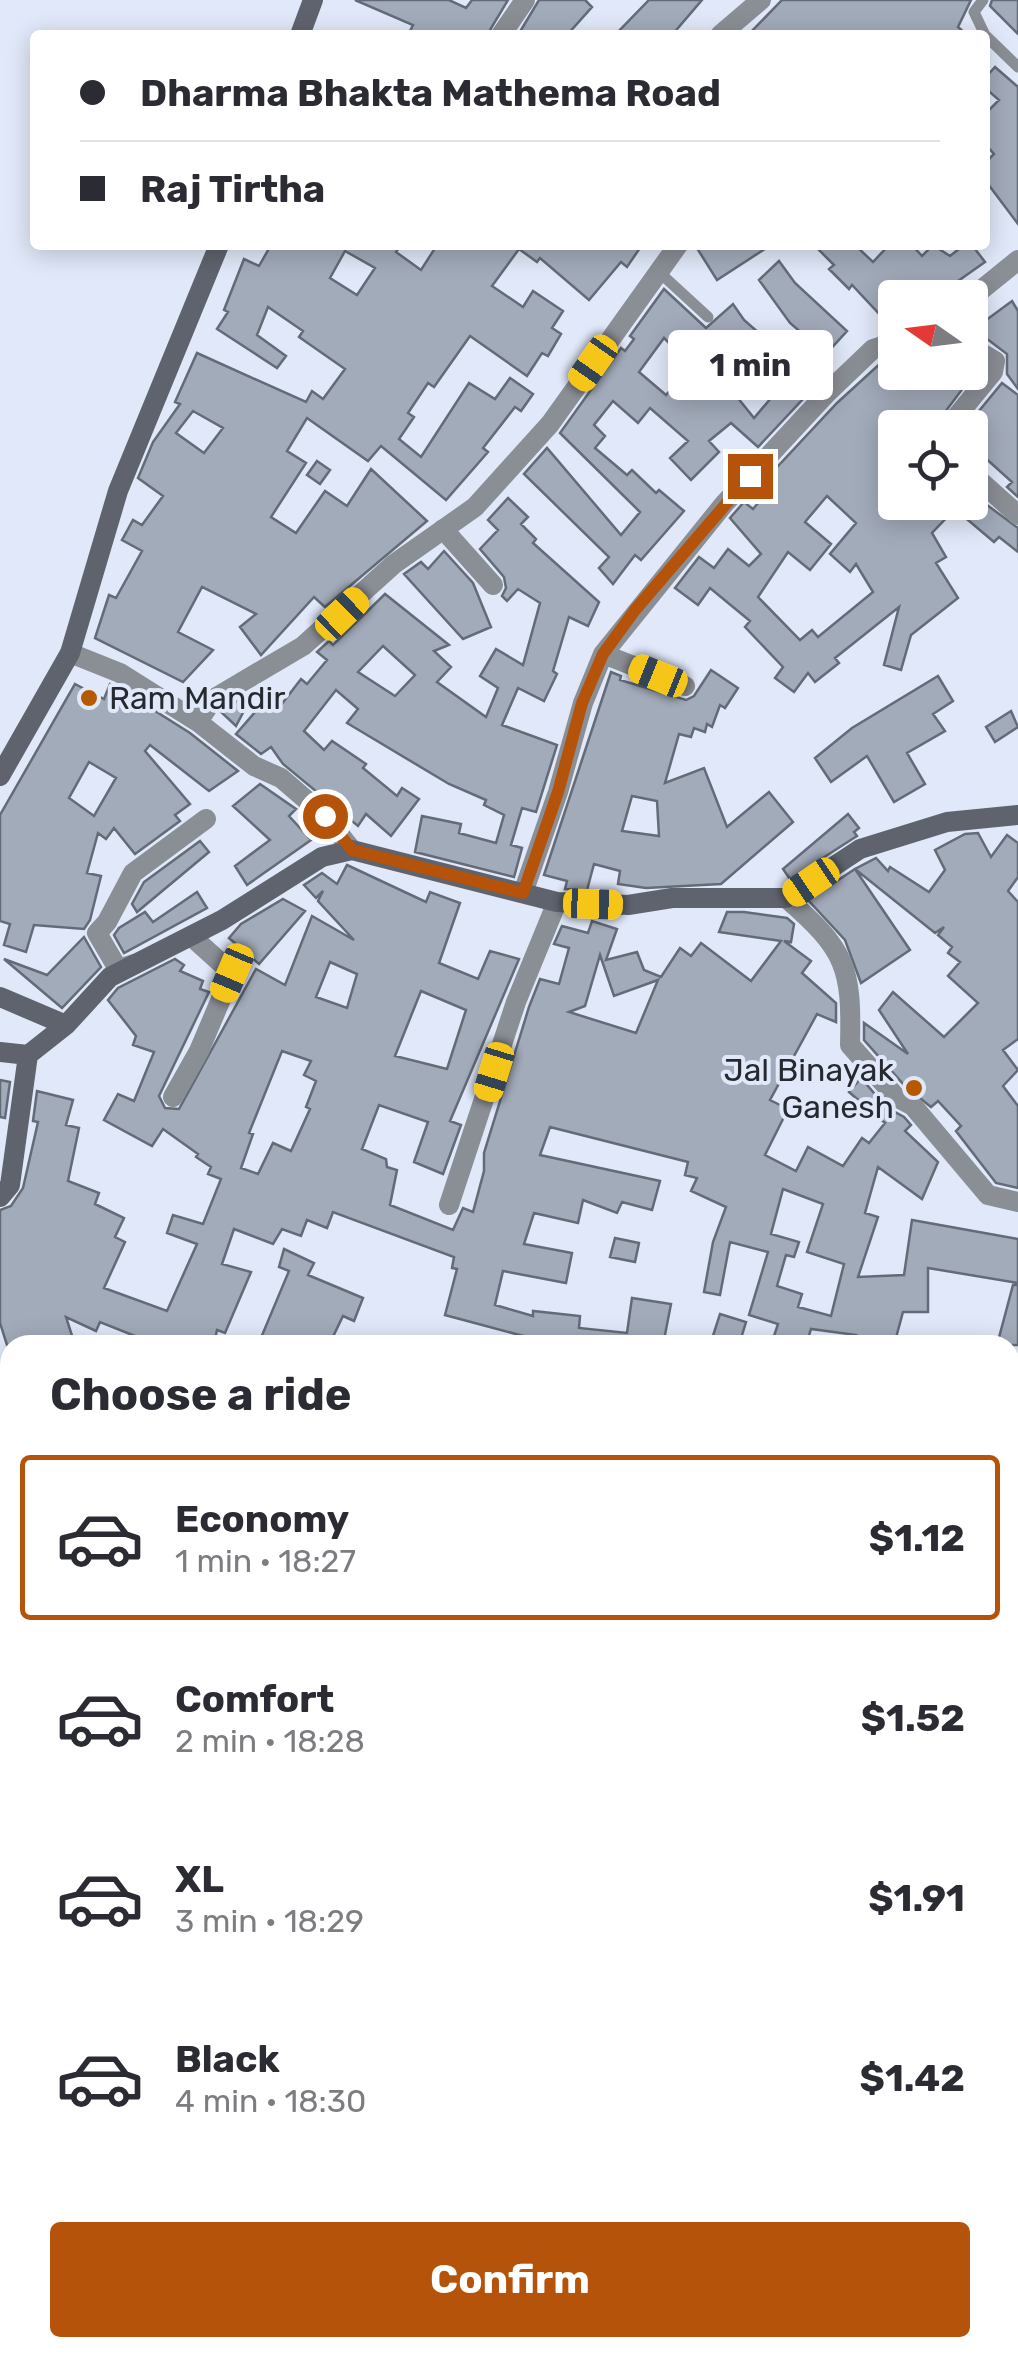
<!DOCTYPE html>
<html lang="en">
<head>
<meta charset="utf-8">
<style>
	:root { --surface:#fff; --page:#f7f7f7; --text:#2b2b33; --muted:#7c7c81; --line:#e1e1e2; --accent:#b45309 }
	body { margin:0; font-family:Rubik,sans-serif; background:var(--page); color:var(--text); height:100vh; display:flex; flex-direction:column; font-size:38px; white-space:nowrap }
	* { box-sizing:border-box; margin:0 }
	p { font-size:32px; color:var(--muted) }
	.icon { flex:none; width:55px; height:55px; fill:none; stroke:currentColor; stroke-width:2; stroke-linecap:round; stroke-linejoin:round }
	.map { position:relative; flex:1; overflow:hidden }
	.drawer { position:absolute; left:0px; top:1335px; width:1020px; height:1022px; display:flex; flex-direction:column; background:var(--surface); border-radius:30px 30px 0 0; box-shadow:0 5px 25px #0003 }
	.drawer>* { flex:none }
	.top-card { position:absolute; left:30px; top:30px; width:960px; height:220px; border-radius:10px; box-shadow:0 5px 25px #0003; display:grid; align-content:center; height:220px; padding:0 50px; background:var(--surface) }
	.needle { width:65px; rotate:284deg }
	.tools { position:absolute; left:878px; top:280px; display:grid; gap:20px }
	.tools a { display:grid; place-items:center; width:110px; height:110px; border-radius:10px; background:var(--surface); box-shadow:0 5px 25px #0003; font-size:50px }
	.end { position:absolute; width:45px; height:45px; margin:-22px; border:12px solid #b45309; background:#fff; box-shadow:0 0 0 5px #fff }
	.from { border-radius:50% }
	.bubble { position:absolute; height:70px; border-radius:10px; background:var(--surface); box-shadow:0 5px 25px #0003; font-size:32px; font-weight:700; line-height:70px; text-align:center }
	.car { position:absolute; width:30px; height:60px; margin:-30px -15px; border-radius:12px; box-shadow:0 0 8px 2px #0007; background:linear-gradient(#f5c518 24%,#345 0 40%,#f5c518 0 76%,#345 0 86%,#f5c518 0) }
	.top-card b { display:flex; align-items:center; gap:35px; height:95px; font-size:38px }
	.top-card b+b { border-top:2px solid var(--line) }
	.top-card i { width:25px; height:25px; background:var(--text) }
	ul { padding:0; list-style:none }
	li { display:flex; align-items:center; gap:30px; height:165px; margin:0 20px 15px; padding:0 30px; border:5px solid transparent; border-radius:10px }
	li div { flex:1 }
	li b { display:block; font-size:38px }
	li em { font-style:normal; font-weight:700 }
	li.on { border-color:var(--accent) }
	li>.icon { width:90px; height:90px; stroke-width:1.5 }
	h2 { padding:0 50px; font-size:45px; line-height:120px }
	.primary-button { display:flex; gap:20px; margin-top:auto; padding:20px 50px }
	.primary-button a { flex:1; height:115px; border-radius:10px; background:var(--accent); color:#fff; font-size:40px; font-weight:700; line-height:115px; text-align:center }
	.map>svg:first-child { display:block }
</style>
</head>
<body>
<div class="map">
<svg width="1018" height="2357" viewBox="0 0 1018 2357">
	<rect width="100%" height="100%" fill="#e0e8f9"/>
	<path fill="#84a7ec" d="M0,1606L10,1618V1728L0,1717Z
		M1010,2287L1018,2291V2357H866L844,2348H1010Z"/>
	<path fill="#a2abba" stroke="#636b79" stroke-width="2.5" fill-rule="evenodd" d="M355,0H449L466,8L472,0H508L487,35H408L413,25Z
		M539,0H585L592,7L567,35H518Z
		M649,0H702L672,35H615Z
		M782,0H971L958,27L967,35H748Z
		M992,0H1018V34L990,6Z
		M995,67L1018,87V224L985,180V163L994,154L985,144V114L999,100L985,88V78Z
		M271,245H401L396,252L421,270L437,245H642L627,267L621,262L589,300L540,258L537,262L519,249L492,286L523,307L533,291L563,311L552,328L561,334L548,356L542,353L527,376L470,336L434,387L428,383L408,413L414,417L399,439L421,457L469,383L495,399L510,378L533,394L521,411L515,407L483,448L488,452L446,500L381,446L368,461L307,418L287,451L306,463L271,517L296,533L325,491L347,506L371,469L427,521L325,607L314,597L261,655L240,627L256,614L202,587L178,632L213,650L183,682L95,638L109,595L116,598L142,551L122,540L133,520L142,525L163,496L138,478L153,442L180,404L175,402L197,353L306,402L312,391L323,399L345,369L299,337L303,331L268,307L257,335L286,356L277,368L217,329L228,312L224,310L244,259L259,266ZM345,251L375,268L357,295L330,278ZM193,411L223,428L204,453L176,433Z
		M695,245H771L717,280Z
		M814,245H855L873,262L889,245H912L922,256L933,245L950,256L964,245H972L985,262L934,298H895V306L883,318L852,285L849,289L829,269L834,265Z
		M779,261L795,283L847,331L826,354L790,323L759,280Z
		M664,289L706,328L733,304L744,320L817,384L758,447L731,423L709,441L719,452L691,480L670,458L688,441L650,408L638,423L613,401L594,425L605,436L595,448L627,475L632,470L656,493L659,490L684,511L641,560L635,555L613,584L599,568L609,557L524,474L547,448L621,535L640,512L560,433L621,348L625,351L634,339L630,336ZM664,338L699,372L681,393L673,387L666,395L639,372ZM757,370L777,391L754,418L733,392Z
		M1012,301L1018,311V389L1007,374V354L974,329Z
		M884,360L895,372H970V362L979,367L933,428H895V502H983L1018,528V552L999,537L994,542L955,509L932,533L946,557L936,563L958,598L911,635L901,670L884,665L899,607L835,658L839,663L815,682L808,673L794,692L775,678L783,667L745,627L750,621L710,588L698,605L675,588L699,557L714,568L728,549L749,566L761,554L730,518L744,502L753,509L774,484L767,478L837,403ZM827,496L856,523L830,554L850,572L856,564L873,592L818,637L812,630L800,640L758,597L788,552L810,570L831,544L805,522Z
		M1002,383L1018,395V497L1007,487L1012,482L982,455L978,461L970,459V428H965Z
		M317,461L330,470L320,484L307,475Z
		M508,498L528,517L521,524L536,539L533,543L599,602L588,626L569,617L553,671L557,674L544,701L518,688L502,725L557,745L536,812L522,808L511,845L522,848L514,877L415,852L422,816L461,824L459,833L496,843L504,815L484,805L486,800L449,784L347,723L358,709L336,690L304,731L324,750L332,741L366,764L363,768L397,796L402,788L419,799L391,836L366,814L358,826L283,764L271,747L261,754L236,734L269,696L281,705L301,679L307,684L327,660L317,652L329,641L333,645L385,594L449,645L434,651L451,667L437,682L486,717L498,688L480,676L496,649L523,665L540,603L518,589L507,601L502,596L506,588L504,577L480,549L498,530L488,520ZM383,646L415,675L395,696L358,672Z
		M444,551L473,583L491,627L463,639L404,574L421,562L428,569Z
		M711,670L738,688L725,708L720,705L712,727L707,724L705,732L694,728L691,737L679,734L665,783L704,768L727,827L769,792L793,822L721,884L646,888L618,884L620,871L594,864L587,890L565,889L567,881L544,875L611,672L621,676L620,680L686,700L694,696ZM632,796L657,801L659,836L622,831Z
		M938,676L953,701L933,714L945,731L907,753L925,784L894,802L867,756L831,782L815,758L852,728Z
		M75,684L104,699L110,684L114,685L190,733L238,771L209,791L150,745L145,751L190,804L175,815L180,821L135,854L114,828L106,839L98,833L87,873L101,876L90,920L84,929L34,925L26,952L4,945L10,924L0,921V815ZM89,762L116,778L94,816L69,798Z
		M240,699L247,705L236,726L221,712Z
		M1011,711L1018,727L995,742L986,727Z
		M260,784L296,809L289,816L311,840L247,885L235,866L270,840L233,806Z
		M848,814L859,828L854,832L857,836L790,879L783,869Z
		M978,833L991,857L1007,835L1018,843V877L1008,891L1018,902V1039L1003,1050L1018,1070L1003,1086L1018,1106V1188L996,1183L956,1131L961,1126L938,1101L931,1107L905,1086L864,1040V1023L908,1054L879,1010L893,992L944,1037L978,1003L948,976L960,962L948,953L952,947L938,935L944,927L935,933L855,869L876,858L888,871L890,867L929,892L945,870L935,850L965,834Z
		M200,841L209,852L137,912L132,904L144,882Z
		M347,865L426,902L430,892L460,903L439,963L478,979L490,951L519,959L450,1121L461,1125L443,1174L414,1162L428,1122L379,1105L362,1149L386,1159L387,1167L397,1170L390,1205L453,1230L463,1208L473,1212L484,1171V1153L529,1007L540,979L559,984L569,948L554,944L562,926L588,933L592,921L617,929L606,960L637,952L644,970L661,977L680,948L691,956L701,943L751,981L781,941L719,932L727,912H744L787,918L794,924L791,942L784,941L811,961L802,973L836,1003V1022L817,1014L770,1100L788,1109L765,1155L796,1171L808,1147L843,1166L862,1138L869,1143L885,1123L849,1092L861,1078L886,1107L904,1117L911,1125L905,1131L938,1162L922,1199L878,1167L865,1213L878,1217L858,1277L904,1275L912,1220L1018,1239V1283L928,1268V1312H903L894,1345H854L856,1335L811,1329L806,1345H771L778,1324L749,1315L768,1252L730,1242L720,1295L704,1292L713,1242L726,1207L691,1191L697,1178L685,1175L688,1162L550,1127L540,1155L660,1181L652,1210L622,1202L617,1213L583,1200L578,1223L534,1213L524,1244L572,1253L566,1283L503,1271L495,1305L533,1316V1311L580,1316L579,1328L627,1333L632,1298L671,1304L663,1345H526L527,1337L445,1315L457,1269L452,1268L454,1257L333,1212L327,1228L307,1220L301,1236L282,1229L273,1244L234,1229L222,1264L251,1272L225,1333L217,1330L214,1345H137L140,1338L100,1322L96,1331L66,1317L75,1345H7L0,1323V1210L11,1206L23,1188L38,1122L33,1121L37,1091L73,1100L66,1125L79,1128L68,1181L99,1193L95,1204L124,1218L115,1237L125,1242L104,1288L167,1311L197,1244L167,1233L173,1215L203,1224L221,1179L208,1174L211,1167L196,1157L198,1154L163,1129L152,1146L104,1120L118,1094L134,1101L154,1052L133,1045L136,1036L108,1000L118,988L175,959L184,965L180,971L203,981L200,989L209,992L159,1096L165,1108L179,1109L256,969L285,985L312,916L354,940L318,901L323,891L316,898L304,885L322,873L337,884ZM600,955L614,996L658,980L636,1033L569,1012L585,1006ZM330,962L357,974L347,1008L316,997ZM421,991L466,1010L447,1069L395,1056ZM282,1051L311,1061L304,1075L316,1081L306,1107L310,1109L291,1151L273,1143L258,1174L241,1168L253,1134L249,1133ZM783,1189L823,1204L807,1252L844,1264L831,1316L798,1307L802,1294L777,1286L786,1255L794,1257L799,1242L771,1234Z
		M855,869L910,950L861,983L845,940L808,900Z
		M197,892L207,908L124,953L114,935L119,928L145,912L153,922Z
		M283,899L305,911L259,964L229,938L241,924Z
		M84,937L101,967L62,1008L4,959L47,975Z
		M0,1080L10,1082L5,1118L0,1117Z
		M615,1238L639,1243L635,1262L610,1257Z
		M284,1249L314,1263L308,1275L363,1298L354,1321L343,1316L329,1345H258L289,1271L279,1267Z
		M1013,1285H1018V1345H997Z
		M720,1314L746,1322L739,1345H710Z"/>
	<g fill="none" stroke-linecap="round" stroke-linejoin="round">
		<path stroke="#8a8e95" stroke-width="11" d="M983,0L974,12L985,35
			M985,35L1018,67
			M659,272L708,317"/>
		<path stroke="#8a8e95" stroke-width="20" d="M501,35L525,0
			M720,35L761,0
			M970,299L1018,260
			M947,428L993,372L995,361L970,346
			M970,472L1018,515
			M443,529L493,585
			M70,653L120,673L198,722L254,766L281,778L325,816L352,850
			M603,654L685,686
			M198,722L213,699L303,646L394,564L475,507L550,424L678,245
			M523,893L558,792L583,703L603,654L724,504L827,393L873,349L895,342
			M786,898C846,950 852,967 850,1045L896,1097L913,1106L988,1195L1018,1202
			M134,964L118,969L97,933L107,922L133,873L206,819
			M173,1097L199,1051L232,973L191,936
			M449,1205L516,1002L557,902
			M1010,1424L1018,1407
			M1010,1909L1018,1912
			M0,1935L10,1940
			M0,2242L10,2251
			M118,2348L128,2357
			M422,2348L434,2357
			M617,2348L631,2357"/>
		<path stroke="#5e636d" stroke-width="20" d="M300,35L313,0
			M0,776L70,653L118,491L219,245
			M0,997L66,1025
			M0,1052L28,1055L66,1025L110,977L222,920L322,857L352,850L557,902L628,905L672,898H786L860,849L947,822L1018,815
			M0,1197L10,1185L28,1055
			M0,1410L10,1454
			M0,1746L10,1737
			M1010,2171L1018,2174"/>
	</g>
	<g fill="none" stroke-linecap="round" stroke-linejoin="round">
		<path stroke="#b45309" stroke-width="12" d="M325,816L352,850L523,893L558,792L582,703L603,654L635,610L750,476"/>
	</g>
	<g fill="#b65a00" stroke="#e0e8f9" stroke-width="4">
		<circle cx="89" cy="698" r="10"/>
		<circle cx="914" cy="1088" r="10"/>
	</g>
	<g text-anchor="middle" stroke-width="8" stroke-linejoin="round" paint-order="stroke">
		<g font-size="32" fill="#262a30" stroke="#e0e8f9" text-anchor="start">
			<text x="109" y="709">Ram Mandir</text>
			<text x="894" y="1081" text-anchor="end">Jal Binayak<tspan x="894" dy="37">Ganesh</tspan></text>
		</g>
	</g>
</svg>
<div class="tools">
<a><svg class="needle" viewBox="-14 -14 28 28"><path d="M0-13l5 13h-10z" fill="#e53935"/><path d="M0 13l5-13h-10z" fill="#7c7c81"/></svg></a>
<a><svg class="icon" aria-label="locate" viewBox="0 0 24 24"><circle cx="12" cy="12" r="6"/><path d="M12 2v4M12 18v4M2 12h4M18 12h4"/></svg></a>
</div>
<i class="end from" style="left:325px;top:816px"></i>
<i class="end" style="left:750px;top:476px"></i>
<div class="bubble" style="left:668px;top:330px;width:165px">1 min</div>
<i class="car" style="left:593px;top:363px;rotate:215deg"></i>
<i class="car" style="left:342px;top:614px;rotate:46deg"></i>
<i class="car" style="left:658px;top:676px;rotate:292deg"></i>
<i class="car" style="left:811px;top:882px;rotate:236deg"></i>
<i class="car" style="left:593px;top:904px;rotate:92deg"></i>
<i class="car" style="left:232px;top:973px;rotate:203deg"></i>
<i class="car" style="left:494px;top:1072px;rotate:197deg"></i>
<div class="top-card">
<b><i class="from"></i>Dharma Bhakta Mathema Road</b>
<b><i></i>Raj Tirtha</b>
</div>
<section class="drawer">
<h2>Choose a ride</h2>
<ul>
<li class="on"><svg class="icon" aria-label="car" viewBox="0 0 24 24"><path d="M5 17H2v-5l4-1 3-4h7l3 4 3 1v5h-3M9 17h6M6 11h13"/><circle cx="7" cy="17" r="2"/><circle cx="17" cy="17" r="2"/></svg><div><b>Economy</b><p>1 min · 18:27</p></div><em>$1.12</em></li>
<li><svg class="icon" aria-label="car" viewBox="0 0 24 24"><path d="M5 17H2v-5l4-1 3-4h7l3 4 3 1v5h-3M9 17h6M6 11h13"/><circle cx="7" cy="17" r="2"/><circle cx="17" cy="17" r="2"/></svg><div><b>Comfort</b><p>2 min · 18:28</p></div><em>$1.52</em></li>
<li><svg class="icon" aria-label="car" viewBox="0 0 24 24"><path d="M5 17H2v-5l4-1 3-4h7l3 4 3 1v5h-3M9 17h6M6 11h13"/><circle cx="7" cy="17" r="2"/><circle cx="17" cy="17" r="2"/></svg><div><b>XL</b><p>3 min · 18:29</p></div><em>$1.91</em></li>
<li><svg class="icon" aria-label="car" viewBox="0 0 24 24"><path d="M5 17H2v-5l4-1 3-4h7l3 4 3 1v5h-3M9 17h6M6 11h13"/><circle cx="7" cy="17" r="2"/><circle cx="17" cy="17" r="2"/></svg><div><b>Black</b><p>4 min · 18:30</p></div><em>$1.42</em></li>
</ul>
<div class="primary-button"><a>Confirm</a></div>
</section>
</div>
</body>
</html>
